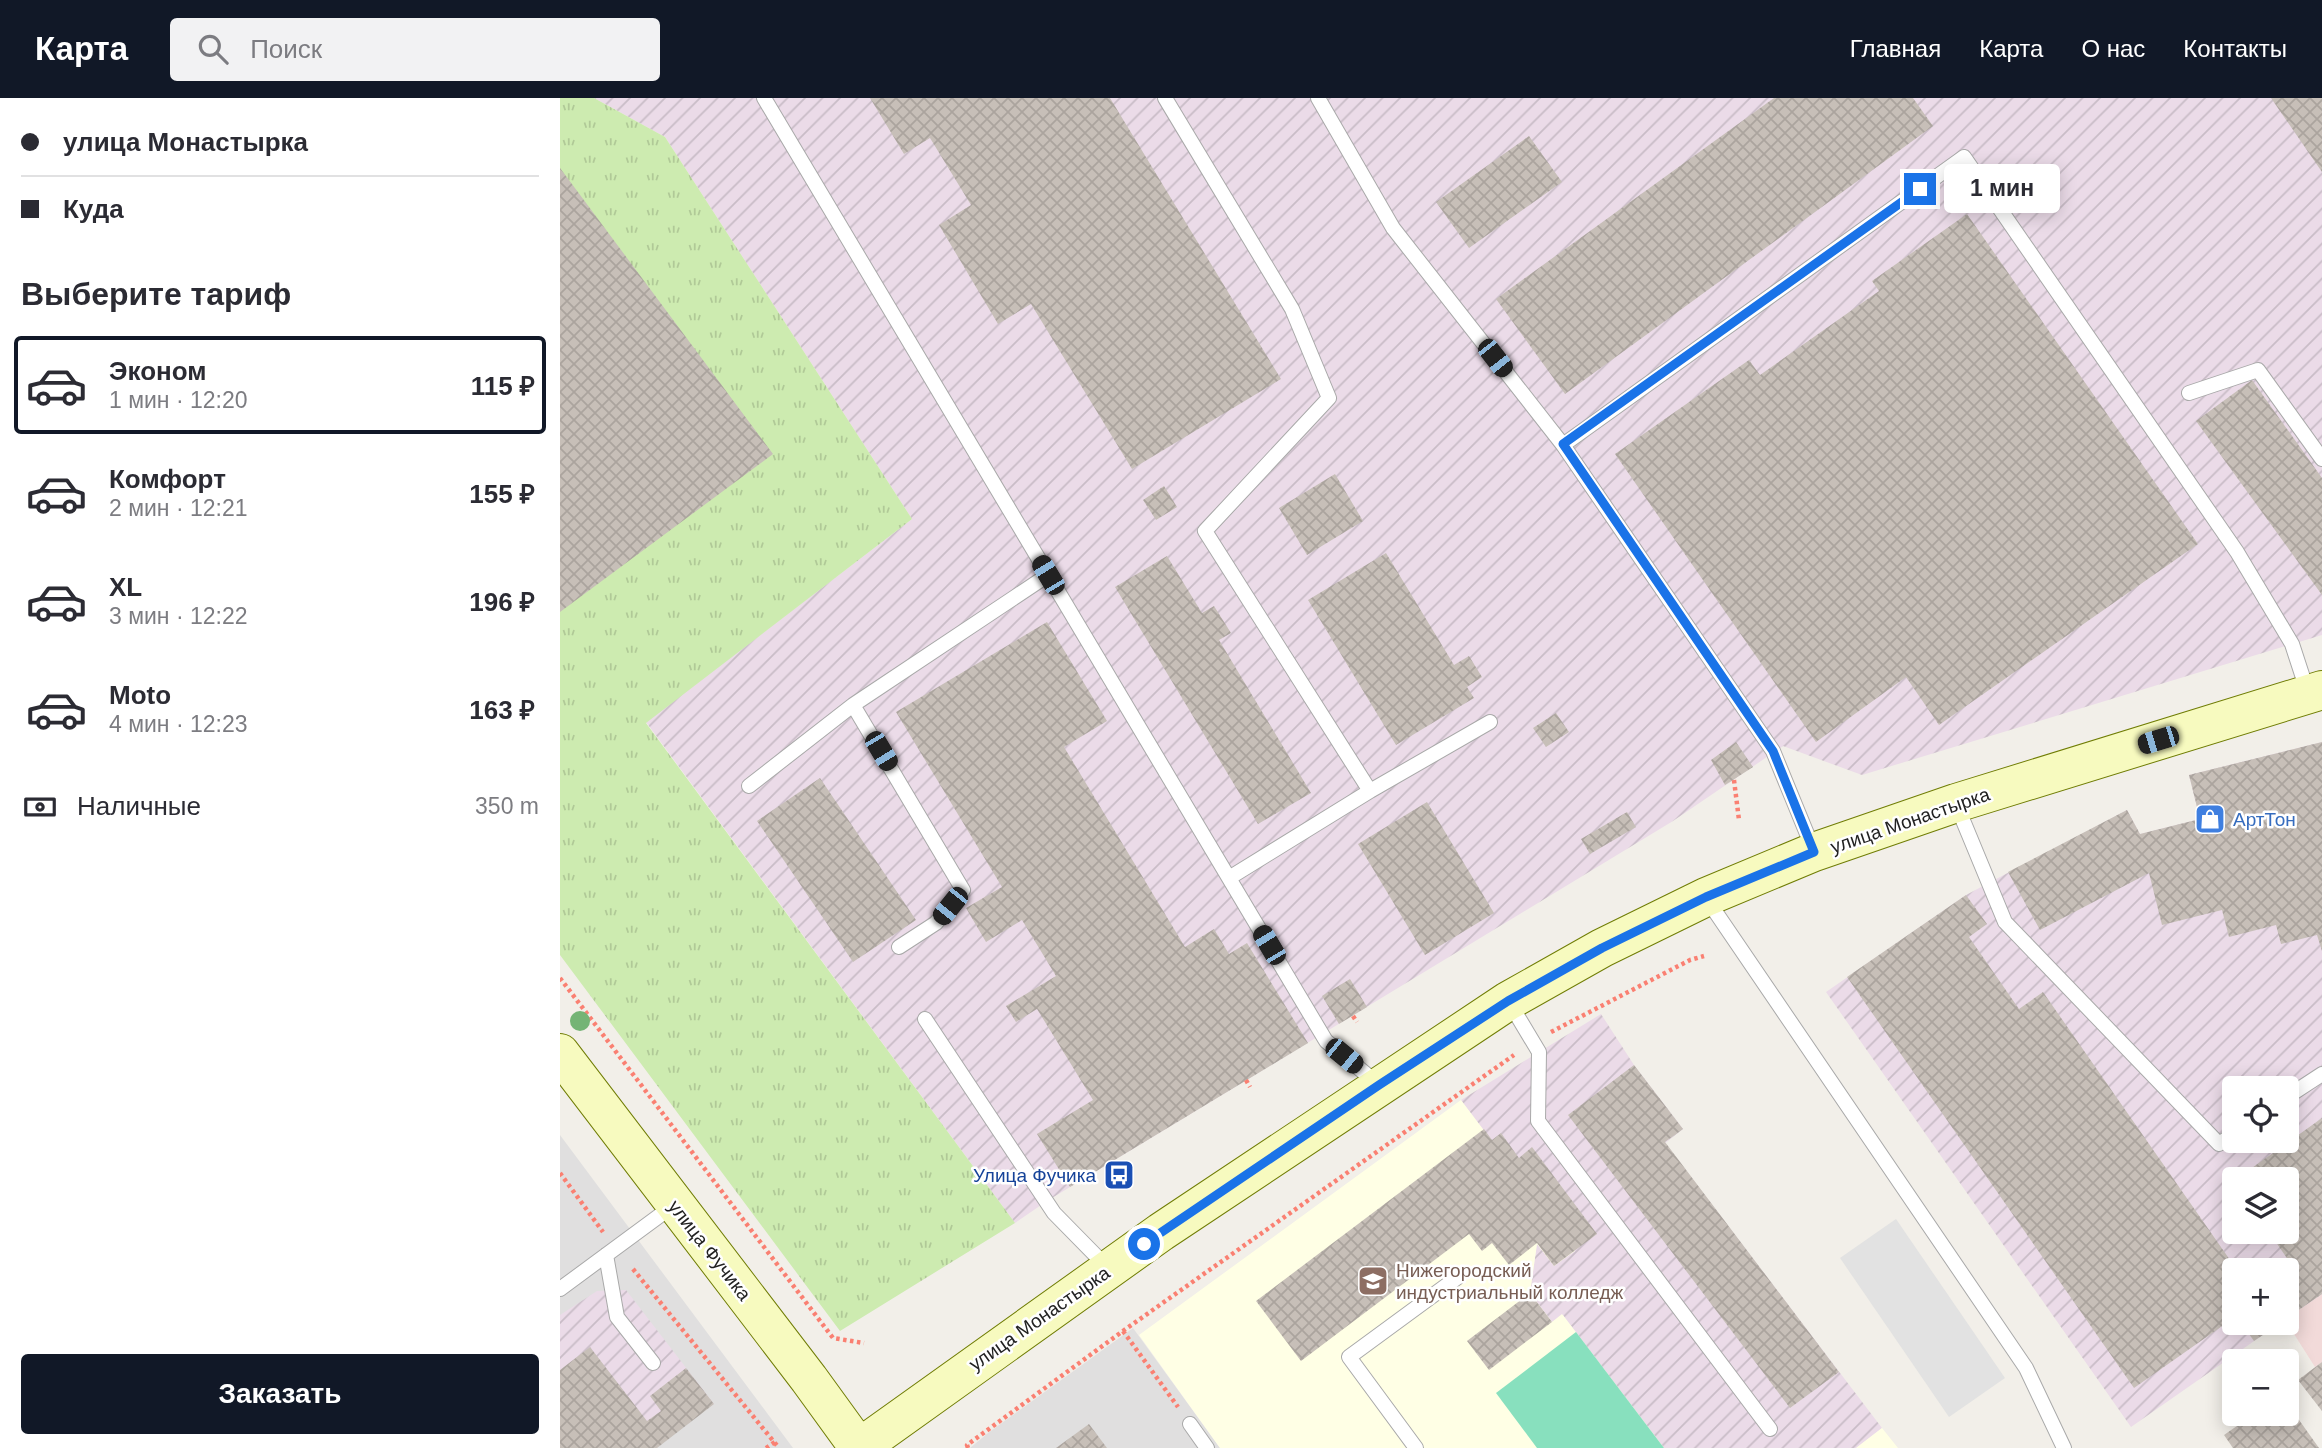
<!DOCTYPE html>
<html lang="ru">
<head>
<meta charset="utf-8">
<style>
	:root { --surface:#fff; --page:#f2f2f3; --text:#2b2b33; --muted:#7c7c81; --line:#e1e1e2; --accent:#111827 }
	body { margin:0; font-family:Arial,sans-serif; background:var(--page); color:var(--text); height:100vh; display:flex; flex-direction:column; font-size:26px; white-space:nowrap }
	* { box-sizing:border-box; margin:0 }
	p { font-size:23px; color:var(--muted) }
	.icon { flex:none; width:38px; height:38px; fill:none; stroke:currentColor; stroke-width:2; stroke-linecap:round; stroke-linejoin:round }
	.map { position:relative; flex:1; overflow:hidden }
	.sheet { display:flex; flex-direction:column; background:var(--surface); width:560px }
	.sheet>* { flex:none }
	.guide { display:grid; align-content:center; height:154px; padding:0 21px; background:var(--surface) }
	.controls { position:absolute; left:1662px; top:978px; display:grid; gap:14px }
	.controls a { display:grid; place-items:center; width:77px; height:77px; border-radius:7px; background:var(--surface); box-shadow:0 4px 18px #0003; font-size:35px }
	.end { position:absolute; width:32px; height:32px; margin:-16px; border:9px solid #1a73e8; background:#fff; box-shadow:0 0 0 4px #fff }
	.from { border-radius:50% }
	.bubble { position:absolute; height:49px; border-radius:7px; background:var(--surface); box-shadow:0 4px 18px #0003; font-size:23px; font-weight:800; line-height:49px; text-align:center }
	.car { position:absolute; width:21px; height:42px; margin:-21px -10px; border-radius:9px; box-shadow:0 0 5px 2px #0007; background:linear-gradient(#222 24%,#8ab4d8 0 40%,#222 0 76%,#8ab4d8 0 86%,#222 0) }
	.guide b { display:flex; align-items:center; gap:24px; height:66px; font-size:26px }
	.guide b+b { border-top:2px solid var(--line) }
	.guide i { width:18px; height:18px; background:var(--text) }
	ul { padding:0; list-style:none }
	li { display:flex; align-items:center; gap:21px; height:98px; margin:0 14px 10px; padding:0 7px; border:4px solid transparent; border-radius:7px }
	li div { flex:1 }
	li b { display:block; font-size:26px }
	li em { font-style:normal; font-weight:800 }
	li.current { border-color:var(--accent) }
	li>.icon { width:63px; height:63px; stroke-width:1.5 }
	h2 { padding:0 21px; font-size:32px; line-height:84px }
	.pay { display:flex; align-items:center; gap:18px; height:77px; padding:0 21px; font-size:26px }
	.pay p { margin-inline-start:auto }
	.cta { display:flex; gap:14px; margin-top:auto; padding:14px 21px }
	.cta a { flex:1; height:80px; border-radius:7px; background:var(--accent); color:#fff; font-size:28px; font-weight:800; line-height:80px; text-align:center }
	header { display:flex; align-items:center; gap:42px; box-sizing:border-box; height:98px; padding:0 35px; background:var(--accent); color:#fff }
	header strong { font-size:33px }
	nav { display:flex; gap:38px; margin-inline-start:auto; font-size:24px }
	.search { width:490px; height:63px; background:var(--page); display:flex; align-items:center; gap:18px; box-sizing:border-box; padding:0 24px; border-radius:7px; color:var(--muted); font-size:26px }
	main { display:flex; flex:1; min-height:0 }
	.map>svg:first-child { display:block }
</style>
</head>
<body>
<header>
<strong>Карта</strong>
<div class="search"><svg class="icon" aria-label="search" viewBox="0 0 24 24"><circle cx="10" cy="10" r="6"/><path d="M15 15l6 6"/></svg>Поиск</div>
<nav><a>Главная</a><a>Карта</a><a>О нас</a><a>Контакты</a></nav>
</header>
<main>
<section class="sheet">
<div class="guide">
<b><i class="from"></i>улица Монастырка</b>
<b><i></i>Куда</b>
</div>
<h2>Выберите тариф</h2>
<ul>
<li class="current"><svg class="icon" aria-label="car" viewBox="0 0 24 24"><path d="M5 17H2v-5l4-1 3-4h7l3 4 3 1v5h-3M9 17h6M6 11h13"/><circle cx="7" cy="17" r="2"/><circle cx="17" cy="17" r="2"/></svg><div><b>Эконом</b><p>1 мин · 12:20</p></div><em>115 ₽</em></li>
<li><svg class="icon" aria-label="car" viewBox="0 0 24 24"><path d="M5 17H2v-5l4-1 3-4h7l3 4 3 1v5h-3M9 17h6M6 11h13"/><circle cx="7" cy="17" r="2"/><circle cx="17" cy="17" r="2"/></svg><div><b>Комфорт</b><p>2 мин · 12:21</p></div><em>155 ₽</em></li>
<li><svg class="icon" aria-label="car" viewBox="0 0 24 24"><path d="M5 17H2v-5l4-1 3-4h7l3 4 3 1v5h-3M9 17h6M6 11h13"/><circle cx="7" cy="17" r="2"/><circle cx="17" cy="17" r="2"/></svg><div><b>XL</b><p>3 мин · 12:22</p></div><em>196 ₽</em></li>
<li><svg class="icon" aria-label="car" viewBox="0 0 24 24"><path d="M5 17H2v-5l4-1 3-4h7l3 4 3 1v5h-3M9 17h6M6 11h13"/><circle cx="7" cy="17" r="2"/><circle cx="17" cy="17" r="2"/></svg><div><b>Moto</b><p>4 мин · 12:23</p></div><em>163 ₽</em></li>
</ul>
<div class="pay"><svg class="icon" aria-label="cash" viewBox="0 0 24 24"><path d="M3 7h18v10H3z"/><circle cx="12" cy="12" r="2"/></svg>Наличные<p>350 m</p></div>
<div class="cta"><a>Заказать</a></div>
</section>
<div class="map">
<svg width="1762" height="1350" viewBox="0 0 1762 1350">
	<defs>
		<pattern id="industrial-furrows" width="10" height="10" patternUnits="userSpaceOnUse" patternTransform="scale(1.75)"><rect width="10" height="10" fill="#ebdbe8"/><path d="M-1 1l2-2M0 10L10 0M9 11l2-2" fill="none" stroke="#c9bcc7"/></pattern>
		<pattern id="grass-tufts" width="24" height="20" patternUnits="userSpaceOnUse" patternTransform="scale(1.75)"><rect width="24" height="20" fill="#cdebb0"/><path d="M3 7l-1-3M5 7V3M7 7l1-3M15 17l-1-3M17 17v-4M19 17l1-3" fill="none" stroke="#b0c997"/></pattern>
		<pattern id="building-cross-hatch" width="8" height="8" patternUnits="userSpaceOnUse" patternTransform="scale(1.75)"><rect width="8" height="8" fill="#c7bfb8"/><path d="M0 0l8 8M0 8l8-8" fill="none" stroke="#aba49e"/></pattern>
	</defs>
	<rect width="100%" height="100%" fill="#f2efe9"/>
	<path fill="#e0dfdf" d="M0,1037L233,1350H0Z
		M573,1230L660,1350H410L428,1335Z"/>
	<path fill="#f2dad9" d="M1762,1196V1264L1755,1269L1727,1225V1220Z"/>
	<path fill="url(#industrial-furrows)" fill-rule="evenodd" d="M34,0H1762V537L1302,677L1223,648L1113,723L487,1103L455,1125L86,624L352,421L105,39Z
		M1762,644V1196L1727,1220V1172H1675V1225H1720L1571,1329L1266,894L1406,797L1567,712L1580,736L1640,721L1629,677ZM1675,990H1727V1043H1675ZM1675,1082H1727V1134H1675Z
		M1041,916L1074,967L1123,1031L1105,1045L1322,1330L1296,1350H1104L1003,1217L992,1224L970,1195L977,1145L901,1002Z
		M66,1192L154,1306L0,1350V1217L37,1193Z"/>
	<path fill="#ffffe5" d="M901,1002L1015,1153L994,1168L977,1146L970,1195L992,1224L1002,1216L1104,1350H660L579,1237Z
		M1322,1330L1338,1350H1296Z"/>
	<path fill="url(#grass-tufts)" d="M0,0H34L105,39L352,421L86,625L455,1125L280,1233L0,857Z"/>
	<path fill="#88e0be" d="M1016,1234L1104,1350H977L936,1295Z"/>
	<path fill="#e2e2e2" d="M1336,1121L1445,1280L1389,1319L1280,1160Z"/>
	<path fill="url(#building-cross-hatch)" d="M310,0H550L721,281L572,371L471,206L438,226L379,127L411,107L370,40L344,56Z
		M1214,0H1353L1373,28L1005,296L936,201Z
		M1711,0H1762V74Z
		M969,38L1002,84L909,150L876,104Z
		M0,70L213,356L0,514Z
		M1407,116L1638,446L1379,627L1346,579L1256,644L1055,356L1189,262L1200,277L1319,193L1312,183Z
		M1692,282L1762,380V497L1636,323Z
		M775,376L803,423L747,457L719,410Z
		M604,388L617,409L596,422L583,402Z
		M826,455L894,567L909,558L922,579L907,589L914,600L836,647L748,502Z
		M607,458L642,515L654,508L671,535L659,542L751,695L698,726L555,489Z
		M487,524L547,623L504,649L625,849L654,831L669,856L687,845L748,945L510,1089L477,1036L533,1002L477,911L456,924L446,908L496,878L462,822L426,844L406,810L442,789L336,614Z
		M996,615L1009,634L986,649L973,630Z
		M1176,644L1193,669L1165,687L1151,662Z
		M1762,644V853L1757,837L1721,846L1716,827L1669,839L1662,812L1602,827L1589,775L1480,832L1448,774L1567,712L1580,736L1640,721L1629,677Z
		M260,680L356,822L293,864L197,723Z
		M867,704L934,815L865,857L798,746Z
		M1067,714L1076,729L1030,756L1021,741Z
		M1406,797L1427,826L1409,839L1459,911L1483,894L1677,1172H1675V1219L1574,1290L1287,879Z
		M790,881L807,909L779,926L762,898Z
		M1074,967L1123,1031L1105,1044L1279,1274L1230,1310L1008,1017Z
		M1762,1020V1196L1727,1220V1182L1737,1175L1709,1134H1727V1082H1675Z
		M924,1031L932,1042L941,1035L959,1060L972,1049L1037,1136L994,1168L977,1145L949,1167L932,1145L922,1153L909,1136L741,1263L696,1203Z
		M970,1195L992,1224L929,1272L907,1243Z
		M1681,1225H1720L1694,1243Z
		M30,1249L87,1323L101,1313L90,1298L126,1270L154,1306L97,1350H0V1272Z
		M1762,1264V1313L1738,1282Z
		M1727,1305L1759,1350H1673L1664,1337L1694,1316H1727Z
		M529,1326L547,1350H496Z"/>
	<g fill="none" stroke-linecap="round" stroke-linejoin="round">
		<g stroke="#a9a9a9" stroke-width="16">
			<path id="lane" d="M204,0L766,943L818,986
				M605,0L732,211L769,300L645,433L810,693L669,780
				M758,0L833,130L1003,347L1213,653L1254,753
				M1629,295L1698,272L1762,361
				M1003,347L1404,59L1677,454L1732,546L1748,595
				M293,607L403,792L376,825L339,849
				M189,688L293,607L488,477
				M810,693L930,624
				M1397,708L1445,824L1659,1046L1675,1035
				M1146,800L1466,1270L1504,1350
				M949,904L979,954L978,1023L1210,1331
				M365,921L494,1115L548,1170
				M1727,999L1762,976
				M46,1157L57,1219L93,1265
				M0,1191L114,1107
				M630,1326L647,1350
				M856,1350L789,1259L898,1179"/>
		</g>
		<g stroke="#707d05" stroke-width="40">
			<path id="secondary" d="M0,955L249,1281L299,1350
				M299,1350L601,1134L948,903L1042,850L1146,799L1254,754L1396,705L1762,592"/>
		</g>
		<path stroke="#fa8072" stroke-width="4.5" stroke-dasharray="3.5 3.5" stroke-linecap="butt" d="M1174,682L1179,722
			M0,880L273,1240L304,1245
			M793,918L797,924
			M991,934L1130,862L1144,858
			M686,982L690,989
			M0,1075L43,1134
			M73,1171L219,1350
			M563,1233L618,1309
			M206,1350L215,1344
			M408,1350L407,1347L563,1233L954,957"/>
		<use href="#lane" stroke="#fff" stroke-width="14"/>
		<use href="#secondary" stroke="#f7fabf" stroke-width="38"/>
	</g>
	<circle fill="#74b475" cx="20" cy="923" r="10"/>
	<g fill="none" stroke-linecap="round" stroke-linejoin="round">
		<path stroke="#1a73e8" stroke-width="9" d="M584,1146L819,987L948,903L1042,850L1146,799L1254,754L1213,653L1003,346L1360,91"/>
	</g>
	<defs>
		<g id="shop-square" transform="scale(1.575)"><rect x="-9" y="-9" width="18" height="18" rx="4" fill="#3f7fe0" stroke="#fff"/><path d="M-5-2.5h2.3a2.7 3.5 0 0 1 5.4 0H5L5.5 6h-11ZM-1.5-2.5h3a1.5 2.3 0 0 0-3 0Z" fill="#fff"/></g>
		<g id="bus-square" transform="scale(1.575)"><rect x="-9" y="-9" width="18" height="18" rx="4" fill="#1a4fb4" stroke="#fff"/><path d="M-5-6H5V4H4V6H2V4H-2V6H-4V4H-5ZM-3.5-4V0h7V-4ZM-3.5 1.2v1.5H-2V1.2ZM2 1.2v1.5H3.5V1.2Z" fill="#fff"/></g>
		<g id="university-square" transform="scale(1.575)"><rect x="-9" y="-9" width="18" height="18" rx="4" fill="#8d6e63" stroke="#fff"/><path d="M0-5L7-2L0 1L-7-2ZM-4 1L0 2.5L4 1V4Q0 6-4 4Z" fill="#fff"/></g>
	</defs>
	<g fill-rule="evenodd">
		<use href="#shop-square" x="1650" y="721"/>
		<use href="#bus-square" x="559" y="1077"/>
		<use href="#university-square" x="813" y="1183"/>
	</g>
	<g text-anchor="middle" stroke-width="5" stroke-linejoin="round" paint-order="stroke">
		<g font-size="19" fill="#366cbe" stroke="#fff" text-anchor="start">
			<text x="1673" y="728">АртТон</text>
		</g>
		<g font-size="19" fill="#222" stroke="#fff">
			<text transform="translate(1350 722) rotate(-19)" y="7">улица Монастырка</text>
			<text transform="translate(150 1152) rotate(52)" y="7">улица Фучика</text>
			<text transform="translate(479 1220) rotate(-35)" y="7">улица Монастырка</text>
		</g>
		<g font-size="19" fill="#164399" stroke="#fff" text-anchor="end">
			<text x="536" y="1084">Улица Фучика</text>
		</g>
		<g font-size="19" fill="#785e54" stroke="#fff" text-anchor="start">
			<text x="836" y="1179">Нижегородский<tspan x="836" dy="22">индустриальный колледж</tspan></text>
		</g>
	</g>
</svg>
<div class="controls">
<a><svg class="icon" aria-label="locate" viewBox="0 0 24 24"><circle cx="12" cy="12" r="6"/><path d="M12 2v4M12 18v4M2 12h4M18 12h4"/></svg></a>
<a><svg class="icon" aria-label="layers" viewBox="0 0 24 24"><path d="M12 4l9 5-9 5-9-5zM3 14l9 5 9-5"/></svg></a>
<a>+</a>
<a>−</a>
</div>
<i class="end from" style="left:584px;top:1146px"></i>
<i class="end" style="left:1360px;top:91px"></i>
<div class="bubble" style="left:1384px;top:66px;width:116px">1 мин</div>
<i class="car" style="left:935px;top:260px;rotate:142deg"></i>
<i class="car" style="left:488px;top:477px;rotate:329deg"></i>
<i class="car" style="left:1598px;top:642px;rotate:253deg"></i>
<i class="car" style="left:321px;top:653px;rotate:149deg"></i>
<i class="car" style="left:390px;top:808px;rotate:219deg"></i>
<i class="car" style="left:709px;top:847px;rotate:329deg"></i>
<i class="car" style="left:784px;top:958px;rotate:129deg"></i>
</div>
</main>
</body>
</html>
